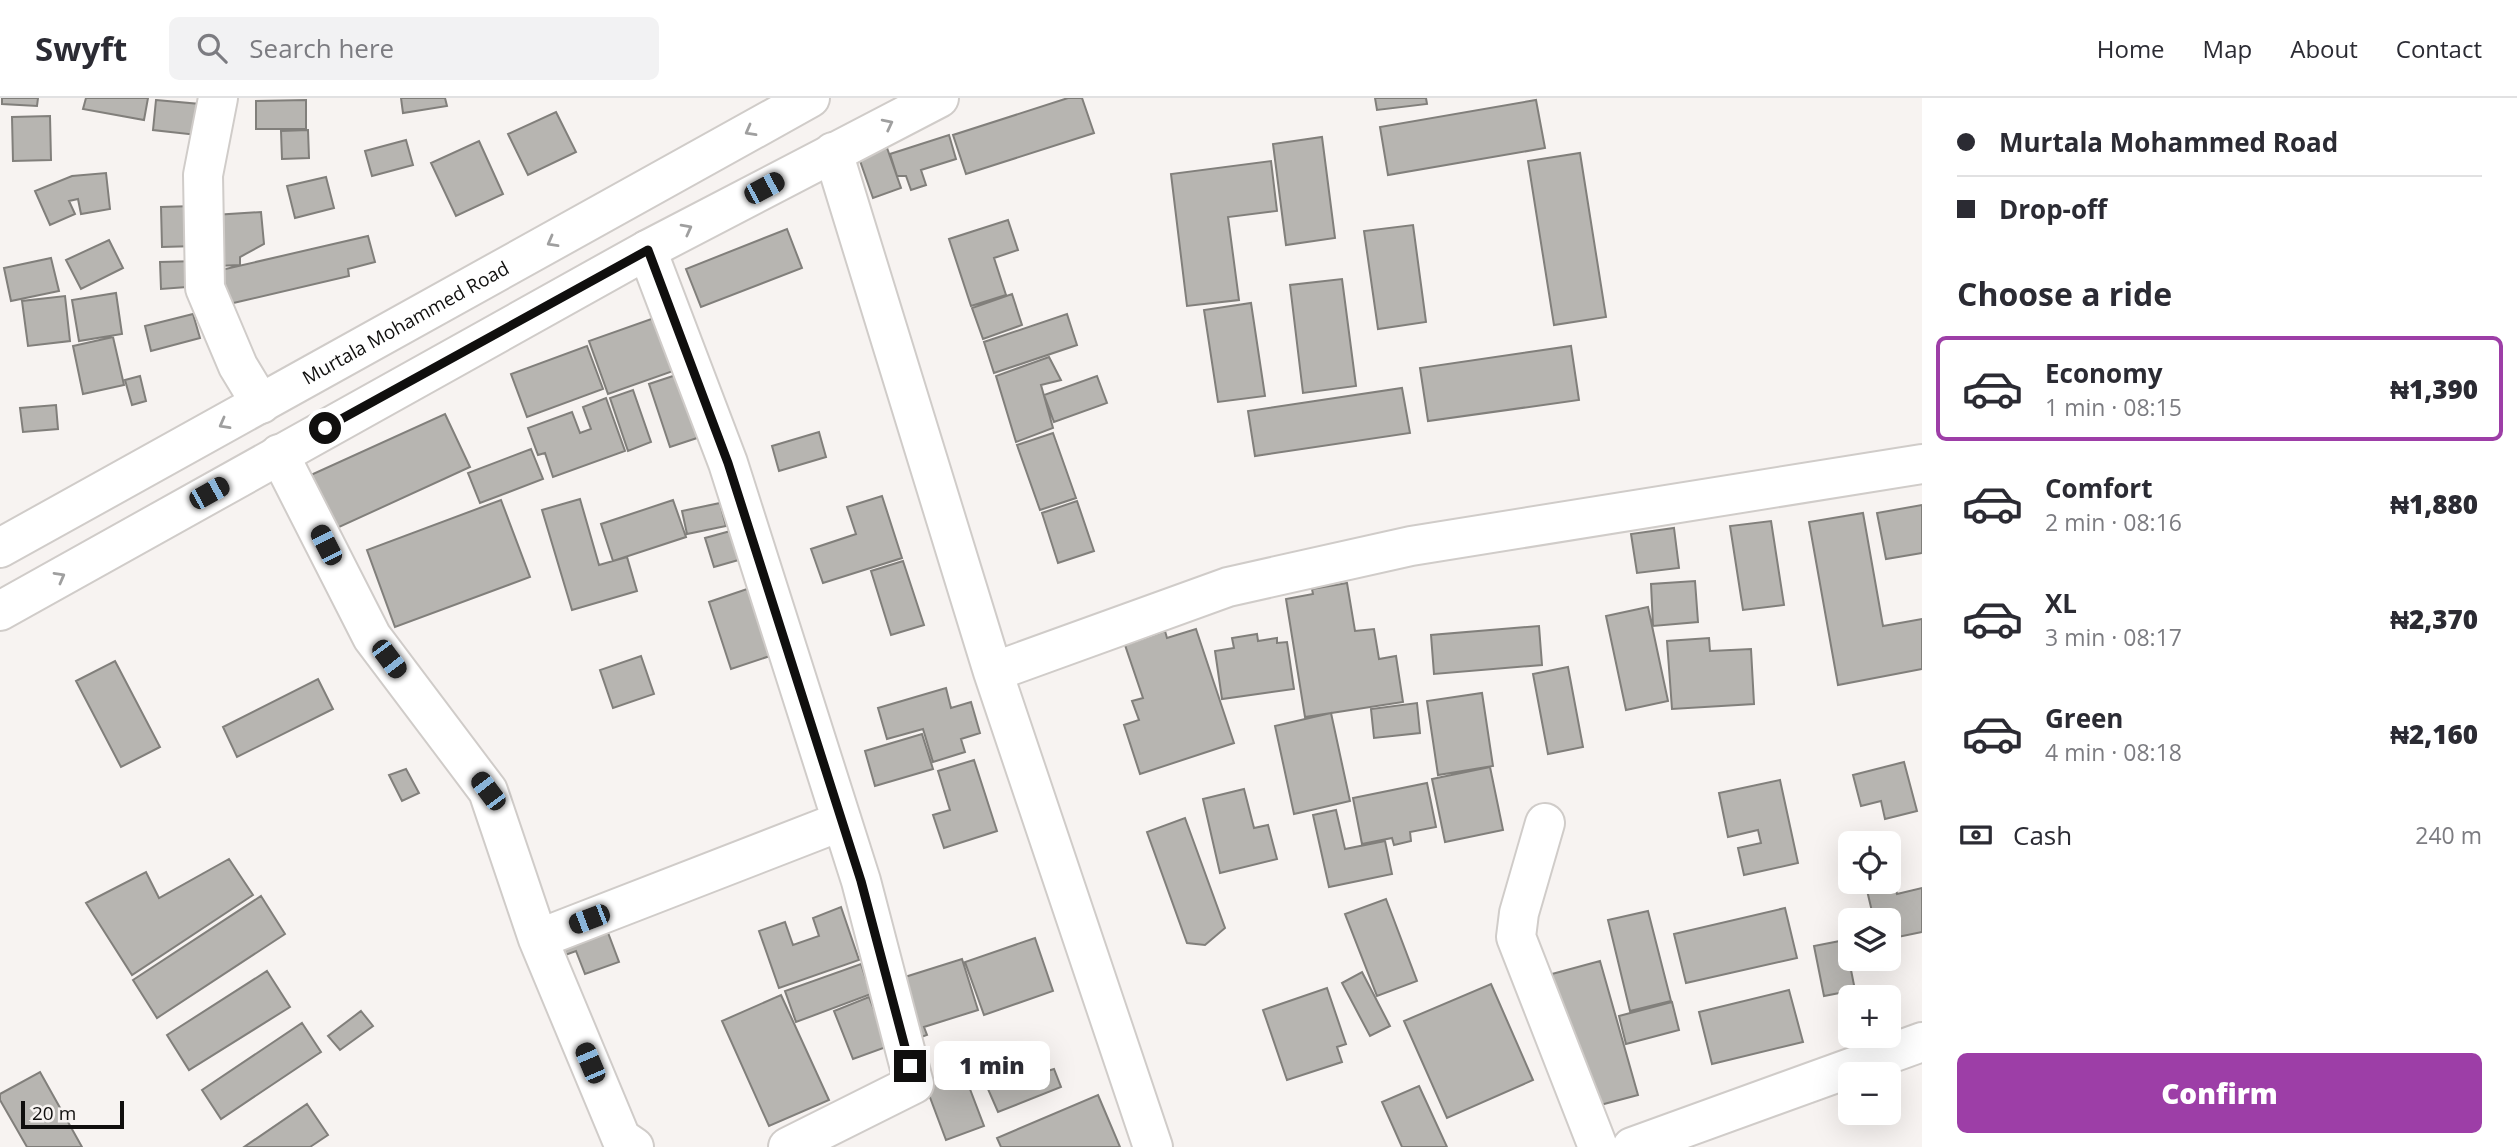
<!DOCTYPE html>
<html lang="en">
<head>
<meta charset="utf-8">
<style>
	:root { --surface:#fff; --page:#f2f2f3; --text:#2b2b33; --muted:#7c7c81; --line:#e1e1e2; --accent:#9d3ea7 }
	body { margin:0; font-family:"Open Sans",sans-serif; background:var(--page); color:var(--text); height:100vh; display:flex; flex-direction:column; font-size:26px; white-space:nowrap }
	* { box-sizing:border-box; margin:0 }
	p { font-size:23px; color:var(--muted) }
	.icon { flex:none; width:38px; height:38px; fill:none; stroke:currentColor; stroke-width:2; stroke-linecap:round; stroke-linejoin:round }
	.map { position:relative; flex:1; overflow:hidden }
	.panel { display:flex; flex-direction:column; background:var(--surface); width:595px }
	.panel>* { flex:none }
	.guide { display:grid; align-content:center; height:154px; padding:0 35px; background:var(--surface) }
	.controls { position:absolute; left:1838px; top:733px; display:grid; gap:14px }
	.controls a { display:grid; place-items:center; width:63px; height:63px; border-radius:10px; background:var(--surface); box-shadow:0 7px 28px #0002; font-size:35px }
	.scale { position:absolute; left:21px; bottom:18px; width:103px; box-sizing:border-box; padding-left:7px; border:4px solid #100f0e; border-top:0; font-size:19px; line-height:24px; white-space:nowrap; color:#100f0e; -webkit-text-stroke:5px #f7f3f1; paint-order:stroke }
	.end { position:absolute; width:32px; height:32px; margin:-16px; border:9px solid #100f0e; background:#fff; box-shadow:0 0 0 4px #fff }
	.from { border-radius:50% }
	.bubble { position:absolute; height:49px; border-radius:10px; background:var(--surface); box-shadow:0 7px 28px #0002; font-size:23px; font-weight:800; line-height:49px; text-align:center }
	.car { position:absolute; width:21px; height:42px; margin:-21px -10px; border-radius:9px; box-shadow:0 0 5px 2px #0007; background:linear-gradient(#222 24%,#8ab4d8 0 40%,#222 0 76%,#8ab4d8 0 86%,#222 0) }
	.guide b { display:flex; align-items:center; gap:24px; height:66px; font-size:26px }
	.guide b+b { border-top:2px solid var(--line) }
	.guide i { width:18px; height:18px; background:var(--text) }
	ul { padding:0; list-style:none }
	li { display:flex; align-items:center; gap:21px; height:105px; margin:0 14px 10px; padding:0 21px; border:4px solid transparent; border-radius:10px }
	li div { flex:1 }
	li b { display:block; font-size:26px }
	li em { font-style:normal; font-weight:800 }
	li.current { border-color:var(--accent) }
	li>.icon { width:63px; height:63px; stroke-width:1.5 }
	h2 { padding:0 35px; font-size:32px; line-height:84px }
	.pay { display:flex; align-items:center; gap:18px; height:77px; padding:0 35px; font-size:26px }
	.pay p { margin-inline-start:auto }
	.action { display:flex; gap:14px; margin-top:auto; padding:14px 35px }
	.action a { flex:1; height:80px; border-radius:10px; background:var(--accent); color:#fff; font-size:28px; font-weight:800; line-height:80px; text-align:center }
	header { display:flex; align-items:center; gap:42px; box-sizing:border-box; height:98px; padding:0 35px; background:var(--surface); border-bottom:2px solid var(--line) }
	header strong { font-size:33px }
	nav { display:flex; gap:38px; margin-inline-start:auto; font-size:24px }
	.search { width:490px; height:63px; background:var(--page); display:flex; align-items:center; gap:18px; box-sizing:border-box; padding:0 24px; border-radius:10px; color:var(--muted); font-size:26px }
	main { display:flex; flex:1; min-height:0 }
	.map>svg:first-child { display:block }
</style>
</head>
<body>
<header>
<strong>Swyft</strong>
<div class="search"><svg class="icon" aria-label="search" viewBox="0 0 24 24"><circle cx="10" cy="10" r="6"/><path d="M15 15l6 6"/></svg>Search here</div>
<nav><a>Home</a><a>Map</a><a>About</a><a>Contact</a></nav>
</header>
<main>
<div class="map">
<svg width="1922" height="1049" viewBox="0 0 1922 1049">
	<rect width="100%" height="100%" fill="#f7f3f1"/>
	<path fill="#b7b5b1" stroke="#817f7b" stroke-width="2" d="M2,0H38L37,8L2,6Z
		M86,0H148L144,22L83,11Z
		M401,0H445L447,8L403,15Z
		M1068,0H1082L1094,35L966,76L953,37Z
		M1375,0H1426L1427,6L1377,12Z
		M156,2L200,6L197,37L153,32Z
		M306,2V31H256V3Z
		M1536,2L1545,50L1388,77L1380,29Z
		M556,14L576,54L528,77L508,36Z
		M50,18L51,62L13,63L12,19Z
		M308,32L309,60L282,61L281,33Z
		M949,37L956,61L921,72L926,87L911,92L906,78H897L890,56Z
		M1322,39L1335,140L1286,147L1273,46Z
		M406,42L413,67L372,78L365,53Z
		M479,43L503,96L456,118L431,65Z
		M886,47L901,90L873,100L858,57Z
		M1580,55L1606,219L1554,227L1528,63Z
		M1271,63L1277,113L1228,119L1239,202L1187,208L1171,76Z
		M106,75L110,111L81,116L78,101L69,103L75,116L50,127L35,93L72,78Z
		M326,79L334,110L295,120L287,88Z
		M194,108L196,148L162,149L161,109Z
		M261,114L264,146L240,159V167L217,168L214,117Z
		M1008,122L1018,152L994,160L1006,197L971,208L949,141Z
		M1413,127L1426,224L1378,231L1364,133Z
		M787,131L802,170L701,209L686,171Z
		M368,138L375,164L348,171L349,178L229,206L221,172Z
		M109,142L123,170L81,191L66,162Z
		M51,160L59,193L11,203L4,170Z
		M198,163L200,188L161,191L160,164Z
		M1342,181L1356,288L1303,295L1290,187Z
		M116,195L122,236L79,243L72,202Z
		M1012,196L1022,227L983,241L972,210Z
		M65,198L70,243L28,248L22,203Z
		M1251,205L1265,298L1218,304L1204,212Z
		M193,216L200,240L151,253L145,228Z
		M1067,216L1077,247L994,275L984,244Z
		M657,219L676,272L608,296L589,243Z
		M113,239L124,287L83,296L73,248Z
		M587,248L603,291L527,319L511,276Z
		M1571,248L1579,302L1428,323L1420,270Z
		M1049,259L1061,282L1041,287L1053,330L1016,344L996,278Z
		M679,276L700,339L670,349L649,286Z
		M140,278L146,303L132,307L125,282Z
		M1097,278L1107,305L1054,324L1044,297Z
		M1402,290L1410,335L1255,358L1248,313Z
		M633,292L651,344L628,353L610,300Z
		M606,300L625,353L553,379L545,355L538,357L528,330L572,314L580,335L591,331L583,309Z
		M56,307L58,331L23,334L20,310Z
		M445,316L470,369L326,435L302,381Z
		M819,334L826,359L779,373L772,348Z
		M1053,335L1076,400L1040,412L1017,347Z
		M531,351L543,381L480,405L468,375Z
		M882,398L902,460L823,485L811,451L856,436L847,409Z
		M580,401L599,467L627,459L637,493L572,512L542,412Z
		M501,402L530,479L395,529L367,452Z
		M673,402L686,439L613,463L601,426Z
		M1077,403L1094,453L1058,465L1042,415Z
		M720,405L726,428L687,436L682,413Z
		M1922,407V455L1886,461L1877,415Z
		M1863,415L1883,528L1922,521V571L1838,587L1809,424Z
		M1771,423L1784,507L1743,512L1730,428Z
		M1674,430L1679,470L1637,475L1631,436Z
		M734,432L742,461L714,469L705,440Z
		M903,463L924,527L891,537L871,473Z
		M1695,483L1698,524L1653,528L1651,486Z
		M1347,485L1355,533L1374,531L1379,561L1396,558L1403,604L1305,619L1286,501L1313,496L1312,491Z
		M750,490L773,557L731,571L709,504Z
		M1648,509L1668,603L1626,612L1606,518Z
		M1539,528L1542,567L1434,576L1431,537Z
		M1196,531L1234,645L1140,676L1124,627L1139,622L1132,603L1143,600L1125,547L1165,533L1167,540Z
		M1257,536L1258,543L1277,540V545L1287,544L1294,591L1222,601L1215,553L1234,550L1232,540Z
		M1709,540L1710,553L1751,551L1754,606L1672,611L1667,543Z
		M641,558L654,596L613,610L600,572Z
		M115,563L160,649L121,669L76,583Z
		M1568,569L1583,649L1548,656L1533,576Z
		M318,581L333,611L237,659L223,629Z
		M946,590L951,610L971,604L980,635L961,641L965,654L933,664L923,631L887,641L878,610Z
		M1482,595L1493,668L1438,677L1427,603Z
		M1417,605L1420,635L1374,640L1371,611Z
		M1331,615L1350,703L1294,716L1275,628Z
		M922,636L933,671L875,688L865,653Z
		M974,662L997,733L944,750L933,717L950,712L938,673Z
		M1904,664L1917,713L1885,721L1881,703L1861,708L1853,677Z
		M1490,669L1503,732L1445,744L1432,681Z
		M406,671L419,695L402,703L389,677Z
		M1780,682L1798,765L1744,777L1738,750L1761,745L1758,732L1728,739L1719,695Z
		M1427,685L1436,729L1410,734L1411,743L1394,747L1392,740L1362,746L1353,700Z
		M1244,691L1254,730L1268,727L1277,761L1220,775L1203,701Z
		M1336,712L1345,751L1385,743L1392,776L1329,789L1313,717Z
		M1185,720L1225,830L1205,847L1187,845L1147,734Z
		M229,761L253,797L132,877L86,805L146,774L159,800Z
		M1888,763L1897,796L1922,790V834L1888,841V822H1874L1865,784H1888Z
		M261,798L285,836L157,920L133,882Z
		M1386,801L1417,883L1377,898L1345,816Z
		M841,809L859,862L779,890L759,833L785,824L793,847L819,838L813,820Z
		M1785,810L1797,860L1686,885L1674,836Z
		M1648,813L1671,903L1630,913L1608,822Z
		M604,824L619,864L585,876L576,853L557,860L550,844Z
		M1035,840L1053,893L984,917L965,864Z
		M1845,842L1855,892L1824,898L1814,848Z
		M962,861L978,912L924,929L927,937L907,944L889,884Z
		M1600,863L1638,997L1589,1010L1552,876Z
		M861,866L871,896L796,924L785,893Z
		M267,873L290,909L189,972L167,937Z
		M1362,874L1390,928L1370,938L1342,885Z
		M1491,886L1533,982L1447,1020L1404,923Z
		M1327,890L1346,946L1337,949L1342,964L1287,982L1263,912Z
		M1789,892L1803,944L1712,966L1699,914Z
		M781,897L829,1002L769,1028L722,923Z
		M869,899L889,948L853,961L834,913Z
		M1672,904L1679,932L1626,946L1619,918Z
		M361,913L373,928L340,952L328,938Z
		M302,925L321,954L221,1021L202,992Z
		M1036,953L1044,974L1054,971L1061,989L998,1014L981,975Z
		M40,974L82,1049H27L0,1002V996Z
		M957,974L962,988L968,986L984,1028L946,1042L925,986Z
		M1419,988L1447,1049H1402L1382,1004Z
		M1098,997L1120,1049H1001L997,1040Z
		M307,1006L328,1037L310,1049H244Z"/>
	<g fill="none" stroke-linecap="round" stroke-linejoin="round">
		<g stroke="#d0ccc9" stroke-width="42">
			<path id="minor" d="M218,0L203,77L205,190L238,268L261,306
				M833,54L993,574L1153,1049
				M647,152L728,365L861,783L914,986L788,1049
				M279,356L372,539L488,693L538,841L621,1040L634,1049
				M993,574L1228,489L1411,448L1922,366
				M1545,725L1519,815L1516,839L1598,1049
				M538,841L842,723
				M1632,1049L1922,944"/>
		</g>
		<g stroke="#d0ccc9" stroke-width="42">
			<g id="major">
				<path id="s1" d="M0,450L810,0"/>
				<path d="M0,513L647,152L939,0"/>
			</g>
		</g>
		<use href="#minor" stroke="#fff" stroke-width="38"/>
		<use href="#major" stroke="#fff" stroke-width="38"/>
	</g>
	<defs><path id="oneway-chevron" d="M-2-3.5L2.5 0L-2 3.5" fill="none" stroke-width="1.6" stroke-linecap="round" stroke-linejoin="round" transform="scale(1.75)"/></defs>
	<g stroke="#9f9f9f">
		<use href="#oneway-chevron" transform="translate(888 26) rotate(-27)"/>
		<use href="#oneway-chevron" transform="translate(750 33) rotate(151)"/>
		<use href="#oneway-chevron" transform="translate(687 131) rotate(-28)"/>
		<use href="#oneway-chevron" transform="translate(552 144) rotate(151)"/>
		<use href="#oneway-chevron" transform="translate(224 326) rotate(151)"/>
		<use href="#oneway-chevron" transform="translate(60 479) rotate(-29)"/>
	</g>
	<g fill="none" stroke-linecap="round" stroke-linejoin="round">
		<path stroke="#100f0e" stroke-width="9" d="M325,330L648,152L728,365L861,783L910,968"/>
	</g>
	<g text-anchor="middle" stroke-width="5" stroke-linejoin="round" paint-order="stroke">
		<g font-size="19" fill="#100f0e" stroke="#f7f3f1">
			<text dy="7" stroke="none"><textPath href="#s1" startOffset="464">Murtala Mohammed Road</textPath></text>
		</g>
	</g>
</svg>
<div class="controls">
<a><svg class="icon" aria-label="locate" viewBox="0 0 24 24"><circle cx="12" cy="12" r="6"/><path d="M12 2v4M12 18v4M2 12h4M18 12h4"/></svg></a>
<a><svg class="icon" aria-label="layers" viewBox="0 0 24 24"><path d="M12 4l9 5-9 5-9-5zM3 14l9 5 9-5"/></svg></a>
<a>+</a>
<a>−</a>
</div>
<div class="scale">20 m</div>
<i class="end from" style="left:325px;top:330px"></i>
<i class="end" style="left:910px;top:968px"></i>
<div class="bubble" style="left:934px;top:943px;width:116px">1 min</div>
<i class="car" style="left:764px;top:90px;rotate:62deg"></i>
<i class="car" style="left:209px;top:395px;rotate:61deg"></i>
<i class="car" style="left:326px;top:447px;rotate:333deg"></i>
<i class="car" style="left:389px;top:561px;rotate:143deg"></i>
<i class="car" style="left:488px;top:693px;rotate:323deg"></i>
<i class="car" style="left:589px;top:821px;rotate:249deg"></i>
<i class="car" style="left:590px;top:965px;rotate:337deg"></i>
</div>
<section class="panel">
<div class="guide">
<b><i class="from"></i>Murtala Mohammed Road</b>
<b><i></i>Drop-off</b>
</div>
<h2>Choose a ride</h2>
<ul>
<li class="current"><svg class="icon" aria-label="car" viewBox="0 0 24 24"><path d="M5 17H2v-5l4-1 3-4h7l3 4 3 1v5h-3M9 17h6M6 11h13"/><circle cx="7" cy="17" r="2"/><circle cx="17" cy="17" r="2"/></svg><div><b>Economy</b><p>1 min · 08:15</p></div><em>₦1,390</em></li>
<li><svg class="icon" aria-label="car" viewBox="0 0 24 24"><path d="M5 17H2v-5l4-1 3-4h7l3 4 3 1v5h-3M9 17h6M6 11h13"/><circle cx="7" cy="17" r="2"/><circle cx="17" cy="17" r="2"/></svg><div><b>Comfort</b><p>2 min · 08:16</p></div><em>₦1,880</em></li>
<li><svg class="icon" aria-label="car" viewBox="0 0 24 24"><path d="M5 17H2v-5l4-1 3-4h7l3 4 3 1v5h-3M9 17h6M6 11h13"/><circle cx="7" cy="17" r="2"/><circle cx="17" cy="17" r="2"/></svg><div><b>XL</b><p>3 min · 08:17</p></div><em>₦2,370</em></li>
<li><svg class="icon" aria-label="car" viewBox="0 0 24 24"><path d="M5 17H2v-5l4-1 3-4h7l3 4 3 1v5h-3M9 17h6M6 11h13"/><circle cx="7" cy="17" r="2"/><circle cx="17" cy="17" r="2"/></svg><div><b>Green</b><p>4 min · 08:18</p></div><em>₦2,160</em></li>
</ul>
<div class="pay"><svg class="icon" aria-label="cash" viewBox="0 0 24 24"><path d="M3 7h18v10H3z"/><circle cx="12" cy="12" r="2"/></svg>Cash<p>240 m</p></div>
<div class="action"><a>Confirm</a></div>
</section>
</main>
</body>
</html>
